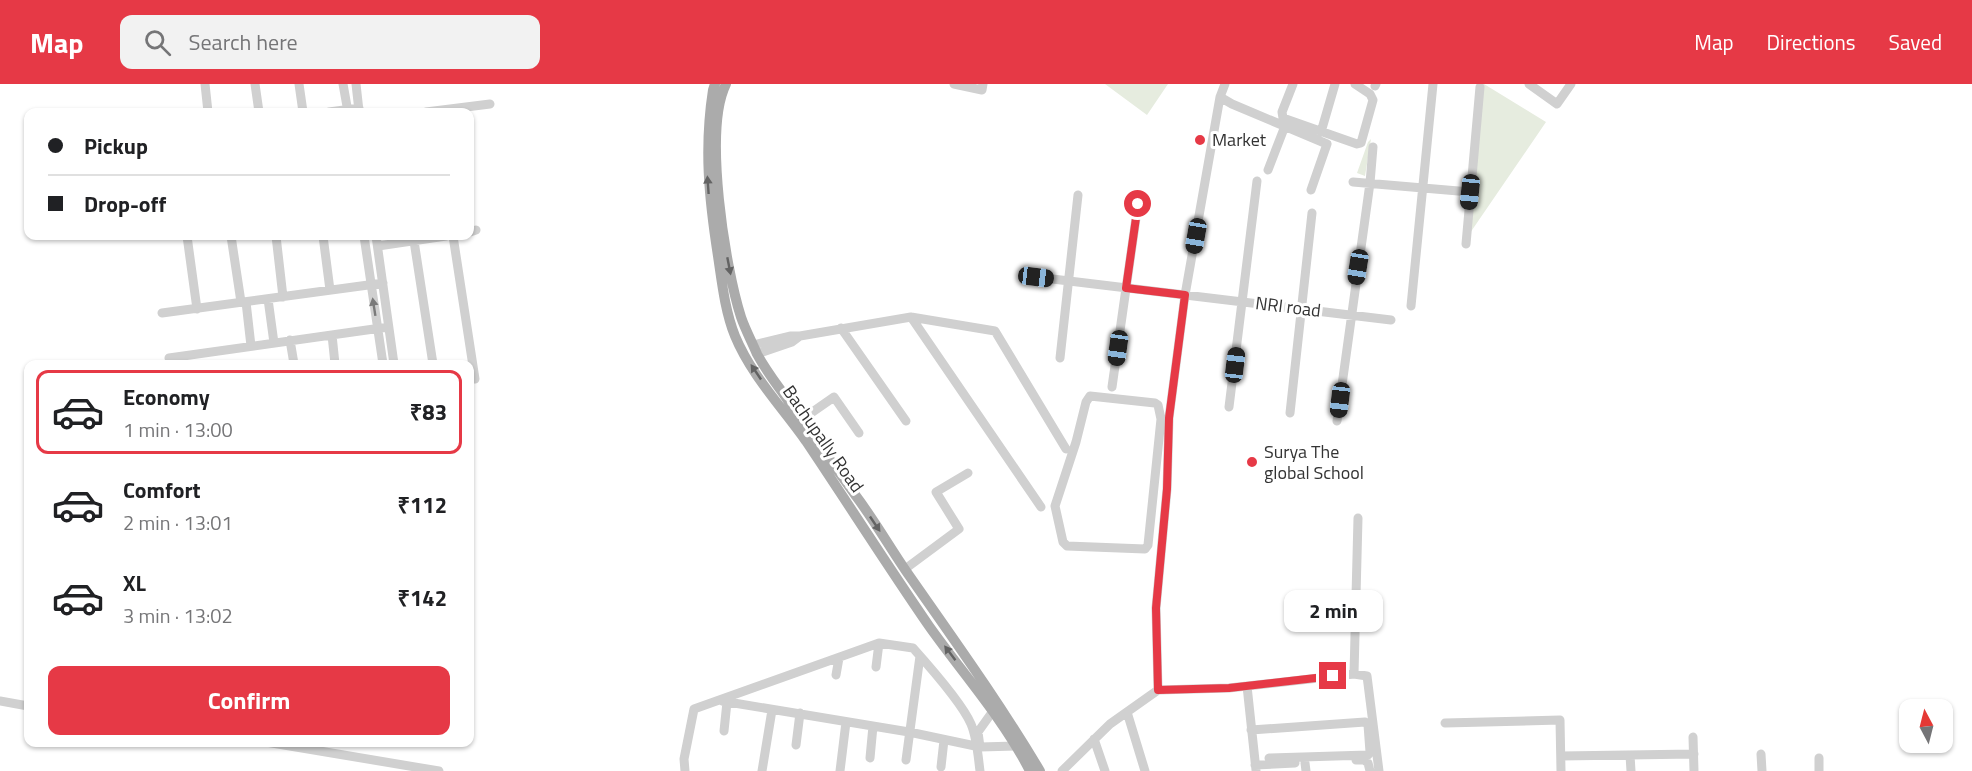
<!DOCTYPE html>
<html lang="en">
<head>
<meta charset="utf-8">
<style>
	:root { --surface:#fff; --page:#f2f2f2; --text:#202124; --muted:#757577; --line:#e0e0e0; --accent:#e63946 }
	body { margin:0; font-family:"Titillium Web",sans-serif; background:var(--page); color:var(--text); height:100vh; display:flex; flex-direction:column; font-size:22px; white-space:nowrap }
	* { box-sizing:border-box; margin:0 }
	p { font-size:20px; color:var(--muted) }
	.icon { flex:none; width:33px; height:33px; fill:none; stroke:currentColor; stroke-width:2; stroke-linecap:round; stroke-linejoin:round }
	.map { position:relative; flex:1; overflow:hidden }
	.drawer { position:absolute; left:24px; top:276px; width:450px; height:387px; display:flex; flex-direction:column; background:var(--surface); border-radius:12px; box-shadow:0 2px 4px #0004 }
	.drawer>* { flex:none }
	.top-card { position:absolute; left:24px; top:24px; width:450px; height:132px; border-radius:12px; box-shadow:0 2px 4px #0004; display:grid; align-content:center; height:132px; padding:0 24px; background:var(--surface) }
	.needle { width:39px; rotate:353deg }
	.tools { position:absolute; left:1899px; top:615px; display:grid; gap:12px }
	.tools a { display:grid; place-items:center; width:54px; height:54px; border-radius:12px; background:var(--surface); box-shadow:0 2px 4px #0004; font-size:30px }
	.end { position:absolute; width:27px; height:27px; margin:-14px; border:8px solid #e63946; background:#fff; box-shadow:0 0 0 3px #fff }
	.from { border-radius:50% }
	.bubble { position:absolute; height:42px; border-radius:12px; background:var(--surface); box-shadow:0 2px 4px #0004; font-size:20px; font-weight:700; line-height:42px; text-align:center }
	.car { position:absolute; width:18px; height:36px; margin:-18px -9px; border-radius:8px; box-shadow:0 0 4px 2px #0007; background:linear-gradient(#222 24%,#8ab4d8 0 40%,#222 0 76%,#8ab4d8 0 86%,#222 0) }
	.top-card b { display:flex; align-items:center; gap:21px; height:57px; font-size:22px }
	.top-card b+b { border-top:2px solid var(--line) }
	.top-card i { width:15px; height:15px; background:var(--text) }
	ul { padding:10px 0 0; list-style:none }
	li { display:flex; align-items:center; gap:18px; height:84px; margin:0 12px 9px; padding:0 12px; border:3px solid transparent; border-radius:12px }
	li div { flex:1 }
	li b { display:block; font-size:22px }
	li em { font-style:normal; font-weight:700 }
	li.selected { border-color:var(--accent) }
	li>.icon { width:54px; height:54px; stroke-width:1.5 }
	.button { display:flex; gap:12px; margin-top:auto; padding:12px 24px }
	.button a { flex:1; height:69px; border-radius:12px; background:var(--accent); color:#fff; font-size:24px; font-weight:700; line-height:69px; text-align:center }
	header { display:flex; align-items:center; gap:36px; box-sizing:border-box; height:84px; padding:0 30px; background:var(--accent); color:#fff }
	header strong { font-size:28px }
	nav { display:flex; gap:33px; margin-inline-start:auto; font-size:21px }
	.search { width:420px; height:54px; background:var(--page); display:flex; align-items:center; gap:15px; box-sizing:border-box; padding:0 21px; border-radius:12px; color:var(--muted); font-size:22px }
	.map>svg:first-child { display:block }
</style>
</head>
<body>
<header>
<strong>Map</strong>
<div class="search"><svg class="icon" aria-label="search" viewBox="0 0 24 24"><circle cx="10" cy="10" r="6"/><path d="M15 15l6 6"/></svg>Search here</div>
<nav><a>Map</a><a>Directions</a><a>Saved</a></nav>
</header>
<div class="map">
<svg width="1972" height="687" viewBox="0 0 1972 687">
	<rect width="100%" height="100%" fill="#fff"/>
	<path fill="#e6ecdf" d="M1105,0H1168L1147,31Z
		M1484,0L1546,38L1470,149Z
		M1371,55L1365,92L1357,89L1368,58Z"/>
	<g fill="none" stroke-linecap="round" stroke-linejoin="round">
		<path stroke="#d0d0d0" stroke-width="9" d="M205,0L208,28
			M255,0L259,28
			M299,0L303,28
			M343,0L348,28
			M356,0L359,27
			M954,0L982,6L983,0
			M1293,0L1282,28L1283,34L1357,60L1361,59L1373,16L1370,10L1355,0
			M1529,0L1557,20L1571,0
			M1375,2L1376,0
			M1220,13L1232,20L1327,60L1311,106
			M329,28L359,24
			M426,28L490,20
			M1321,48L1335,0
			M1268,86L1285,42
			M1353,98L1470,108
			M470,148L476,146
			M187,152L197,225
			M231,152L241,218
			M276,152L283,213
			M323,152L330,206
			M364,152L383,280
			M376,152L394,280
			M453,152L475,295
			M414,157L433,280
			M1466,160L1480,3
			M378,162L446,152
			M1036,193L1391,236
			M268,215L274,259
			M246,218L251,262
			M1411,222L1433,0
			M162,229L383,199
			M911,233L1041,423
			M841,244L906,337
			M332,251L335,280
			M800,252L911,233L995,247L1066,365
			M290,256L294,280
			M753,261L790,252H800L792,258L757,270
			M169,274L388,243
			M1060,274L1078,111
			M1112,303L1138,120
			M1090,312L1155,319L1158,321L1161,335L1148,461L1145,465L1067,462L1063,458L1055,422L1076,358L1086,318Z
			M1229,323L1257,97
			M1290,329L1312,129
			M801,336L834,313L859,349
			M1337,337L1370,99L1373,63
			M905,485L959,445L936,408L968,389
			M876,583L879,559
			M1354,590L1358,434
			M836,591L839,574
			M1247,602L1256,686
			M1158,606L1156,524L1167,405L1169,334L1185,211L1220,13L1225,0
			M1158,606L1229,604L1354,590L1367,592L1379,687
			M0,617L28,622
			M722,617L909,648L980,663
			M993,627L978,648L980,663L1016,662
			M1127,628L1145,687
			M1445,639L1560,636L1561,687
			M1251,646L1365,638L1368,641L1370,668L1368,671L1269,674
			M724,647L727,618
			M1693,653L1694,687
			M1094,655L1105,687
			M266,658L439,687
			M796,661L800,629
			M1761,670L1762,687
			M1630,671L1631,687
			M1561,672L1694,670
			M870,674L873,642
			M1819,674V687
			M906,676L920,572
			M1356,676H1364L1368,679L1370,687
			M1305,679L1306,687
			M1255,681L1295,679
			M941,683L944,656
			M685,687L684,675L694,625L879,559L913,564C930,583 962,619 971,640C977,654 978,672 980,687
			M762,687L772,626
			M840,687L846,638
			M1062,687L1110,640L1158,606"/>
		<path stroke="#ababab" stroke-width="10" d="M715,0L713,6C704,64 709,114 718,172C722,199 725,227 735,252C751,291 782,323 806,357C847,418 887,481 929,542C963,590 1003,634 1030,687
			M726,0C703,46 725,183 741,233C745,245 752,258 757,270C765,285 775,298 785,312C807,346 832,378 856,412C874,436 889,462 906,487C952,553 999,618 1040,687"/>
	</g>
	<defs><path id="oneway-solid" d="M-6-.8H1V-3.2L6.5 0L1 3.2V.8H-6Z" transform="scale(1.5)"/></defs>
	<g fill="#636363">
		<use href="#oneway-solid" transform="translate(708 101) rotate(-94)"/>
		<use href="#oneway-solid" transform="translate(729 182) rotate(79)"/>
		<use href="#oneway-solid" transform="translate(756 288) rotate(-124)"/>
		<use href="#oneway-solid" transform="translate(875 440) rotate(56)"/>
		<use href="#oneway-solid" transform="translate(950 569) rotate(-127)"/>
	</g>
	<use fill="#7a7a7a" href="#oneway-solid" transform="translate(374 223) rotate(-99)"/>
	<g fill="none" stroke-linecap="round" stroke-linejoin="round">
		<path stroke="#e63946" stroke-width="8" d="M1138,120L1126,204L1185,211L1169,334L1167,405L1156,524L1158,606L1229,604L1333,592"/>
	</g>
	<g fill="#e63946" stroke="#fff" stroke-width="2">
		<circle cx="1200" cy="56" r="6"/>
		<circle cx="1252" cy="378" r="6"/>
	</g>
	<g text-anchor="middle" stroke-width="6" stroke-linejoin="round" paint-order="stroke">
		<g font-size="18" fill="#333" stroke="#fff" text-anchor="start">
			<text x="1212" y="62">Market</text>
			<text x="1264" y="374">Surya The<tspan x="1264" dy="21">global School</tspan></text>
		</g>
		<g font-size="18" fill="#333" stroke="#fff">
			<text transform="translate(1288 223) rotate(7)" y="6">NRI road</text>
			<text transform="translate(823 355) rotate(55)" y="6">Bachupally Road</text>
		</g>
	</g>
</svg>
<div class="tools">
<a><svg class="needle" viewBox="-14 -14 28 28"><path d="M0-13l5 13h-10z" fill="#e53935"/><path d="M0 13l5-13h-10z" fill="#757577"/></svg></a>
</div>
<i class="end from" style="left:1138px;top:120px"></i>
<i class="end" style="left:1333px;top:592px"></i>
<div class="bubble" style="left:1284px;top:506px;width:99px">2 min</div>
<i class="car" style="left:1470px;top:108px;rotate:186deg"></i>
<i class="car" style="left:1196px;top:152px;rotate:190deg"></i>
<i class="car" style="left:1358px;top:183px;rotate:189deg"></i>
<i class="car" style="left:1036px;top:193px;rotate:97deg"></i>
<i class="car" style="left:1118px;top:264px;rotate:188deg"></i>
<i class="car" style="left:1235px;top:281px;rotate:7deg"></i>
<i class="car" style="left:1340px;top:316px;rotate:187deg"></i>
<div class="top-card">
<b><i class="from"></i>Pickup</b>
<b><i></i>Drop-off</b>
</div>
<section class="drawer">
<ul>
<li class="selected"><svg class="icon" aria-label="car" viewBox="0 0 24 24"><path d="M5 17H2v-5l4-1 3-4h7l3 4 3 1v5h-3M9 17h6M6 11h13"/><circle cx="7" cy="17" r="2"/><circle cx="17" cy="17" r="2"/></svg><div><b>Economy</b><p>1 min · 13:00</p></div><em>₹83</em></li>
<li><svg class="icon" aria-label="car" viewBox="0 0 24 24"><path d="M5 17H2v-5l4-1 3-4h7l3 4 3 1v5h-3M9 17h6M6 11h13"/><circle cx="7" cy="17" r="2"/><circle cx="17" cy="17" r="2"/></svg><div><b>Comfort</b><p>2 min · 13:01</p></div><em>₹112</em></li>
<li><svg class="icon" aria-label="car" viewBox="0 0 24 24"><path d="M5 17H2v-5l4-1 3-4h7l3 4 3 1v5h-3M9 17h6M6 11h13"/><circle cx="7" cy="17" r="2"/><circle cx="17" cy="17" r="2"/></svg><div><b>XL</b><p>3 min · 13:02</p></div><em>₹142</em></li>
</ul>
<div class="button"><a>Confirm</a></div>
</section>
</div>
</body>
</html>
